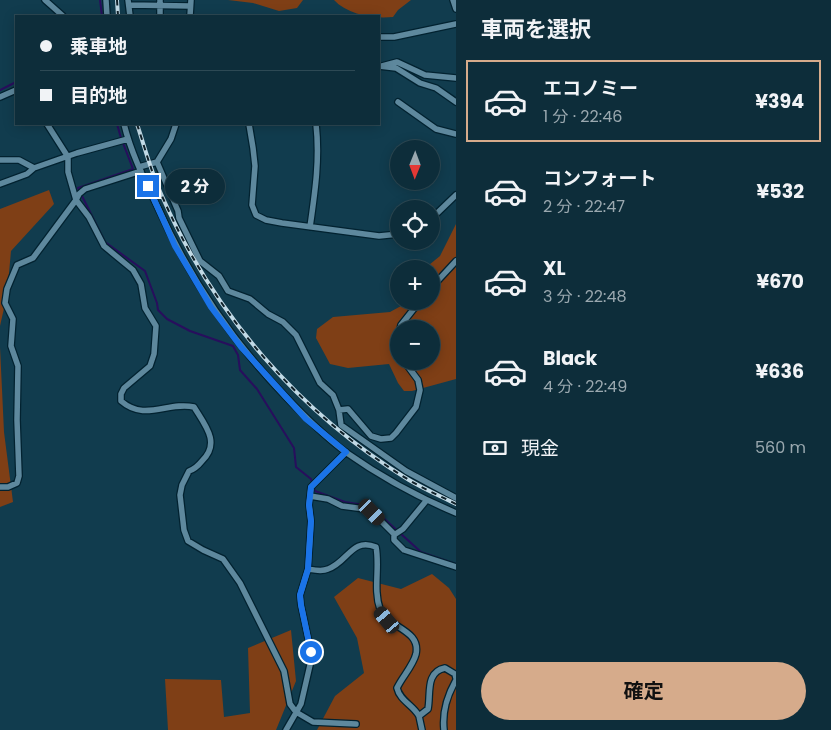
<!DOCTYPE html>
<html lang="ja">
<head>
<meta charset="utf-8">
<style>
	:root { --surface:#0d2d3a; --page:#163542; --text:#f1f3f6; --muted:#9aa8af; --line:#2d4954; --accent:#d6ab8b }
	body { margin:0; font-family:Poppins,"Noto Sans JP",sans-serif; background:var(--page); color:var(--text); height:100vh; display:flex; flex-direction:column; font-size:19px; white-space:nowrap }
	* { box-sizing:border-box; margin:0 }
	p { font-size:16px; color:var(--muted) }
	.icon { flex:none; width:28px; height:28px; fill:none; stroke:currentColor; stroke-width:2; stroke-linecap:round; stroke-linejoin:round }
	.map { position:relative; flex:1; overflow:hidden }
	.details { display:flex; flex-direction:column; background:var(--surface); width:375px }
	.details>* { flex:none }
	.top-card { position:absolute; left:15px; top:15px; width:365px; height:110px; border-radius:0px; box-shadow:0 2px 12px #0003,0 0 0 1px var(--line); display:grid; align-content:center; height:110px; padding:0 25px; background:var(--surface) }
	.needle { width:32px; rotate:181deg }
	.controls { position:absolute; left:390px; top:140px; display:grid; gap:10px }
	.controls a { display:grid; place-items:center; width:50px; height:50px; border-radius:50%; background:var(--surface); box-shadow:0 2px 12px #0003,0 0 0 1px var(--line); font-size:25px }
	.end { position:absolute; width:22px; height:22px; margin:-11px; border:6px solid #1a73e8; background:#fff; box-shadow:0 0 0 2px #fff }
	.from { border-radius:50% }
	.bubble { position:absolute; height:35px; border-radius:18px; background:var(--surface); box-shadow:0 2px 12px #0003,0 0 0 1px var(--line); font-size:16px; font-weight:700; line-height:35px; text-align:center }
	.car { position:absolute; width:15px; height:30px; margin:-15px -8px; border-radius:6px; box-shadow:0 0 4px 1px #0007; background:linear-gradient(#222 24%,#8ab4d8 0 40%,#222 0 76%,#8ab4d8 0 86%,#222 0) }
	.top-card b { display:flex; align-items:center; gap:18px; height:48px; font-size:19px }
	.top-card b+b { border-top:1px solid var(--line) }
	.top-card i { width:12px; height:12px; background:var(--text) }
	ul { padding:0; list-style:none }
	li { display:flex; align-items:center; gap:15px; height:82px; margin:0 10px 8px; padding:0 15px; border:2px solid transparent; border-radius:0px }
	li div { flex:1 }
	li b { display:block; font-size:19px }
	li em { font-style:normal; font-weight:700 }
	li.active { border-color:var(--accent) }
	li>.icon { width:45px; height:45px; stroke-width:1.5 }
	h2 { padding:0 25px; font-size:22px; line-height:60px }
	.pay { display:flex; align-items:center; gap:12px; height:55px; padding:0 25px; font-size:19px }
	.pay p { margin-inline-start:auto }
	.button { display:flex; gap:10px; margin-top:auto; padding:10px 25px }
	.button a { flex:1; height:58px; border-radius:30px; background:var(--accent); color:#111; font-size:20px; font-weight:700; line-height:58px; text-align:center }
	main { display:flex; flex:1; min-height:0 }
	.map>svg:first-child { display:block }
</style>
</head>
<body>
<main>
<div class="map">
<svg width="456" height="730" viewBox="0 0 456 730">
	<rect width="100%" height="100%" fill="#113c4e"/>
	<path fill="#7f3f16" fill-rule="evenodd" d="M228,0H303L297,8L279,11L253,3Z
		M334,0H411L398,10L393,17C374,19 348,15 334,0Z
		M49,190L54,204L11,251L7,295L0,326V209Z
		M456,224V379L412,391H404L398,383L389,364L348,368L330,364L316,338L317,329L333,317L390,312L401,306L402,301H431V269H424L440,256ZM399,329H431V361H399Z
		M0,347L4,432L13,502L0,507Z
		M432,574L449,588L456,599V730H317L335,696L364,673L357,638L334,597L358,578L401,589Z
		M291,630L296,681L276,730H168L165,679L221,680L224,717L250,713L248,648Z"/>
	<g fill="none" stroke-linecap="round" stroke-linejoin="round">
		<path stroke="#280e5d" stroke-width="2" d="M100,0L102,16
			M0,90L16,82
			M117,124L121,138
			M123,143L133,169L78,188L105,242L145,271L157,303L158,310L167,319L190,331L233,346L238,355L240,370L257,389L294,448L296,467L311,479L315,491L345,502L370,506L421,552L456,564"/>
		<g stroke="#022230" stroke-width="8">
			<path id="street" d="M45,0L63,16
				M106,0L107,16
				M128,0L130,16
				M453,0L456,9
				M129,5L190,6
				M160,16V0
				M190,16L191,0
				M379,37H394L456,24
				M379,66L396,68L420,83L436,88L456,102
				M382,66L397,62L425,75L456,78
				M0,97L16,90
				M398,102L436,129L456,134
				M124,124C131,153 145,181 158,208C190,279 231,340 285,396C304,416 324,436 347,453C381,477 418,497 456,513
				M249,124L253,148L255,166L252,205L256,215L266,220L282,223L379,236L399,234
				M0,160H19L34,168L77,153L128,139
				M157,162L178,211L179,218L200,261L219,276L228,291L250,299L268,314L283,322L296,335L320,383L333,395L339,410L341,425L406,471L456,498
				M157,162L171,139L176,124
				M139,167L157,162
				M141,171L85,189L79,194L76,200L89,217L104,246L133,270L141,284L145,308L156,326L154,354L150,366L124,388L121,394V401C145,422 168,401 194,407C205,425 221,443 202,461C198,466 195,469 189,471L182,485L180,495L184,530L188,541L203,550L223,559L240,583L284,671L290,704L296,712L313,722L356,724
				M0,184L27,174L34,168
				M431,219L456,195
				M310,227C315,192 320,159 316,124
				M431,288L456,261
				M400,329L401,325L420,301
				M399,331V347
				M339,410L348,409L371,436L381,439L391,438L396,433L416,407L420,390L418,380L404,361
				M0,487H8L17,483L19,476L17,420L18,366L11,346L13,319L5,303L7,289L17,265L33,258L76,200L68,172V157L47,124
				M310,496L328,499L342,506L365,509L372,512L394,534V540L404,550L456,567
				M394,535L403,529L426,501
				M308,569C314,570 322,572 328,569C348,562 352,537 376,547C380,567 373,589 380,609C387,628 421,629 416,654C413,666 402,677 397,688C400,701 413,705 419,716
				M286,730L301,704L310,665L311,652L301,605L300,595L308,569L311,521L309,505L311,487L346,452
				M422,730L419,716L428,709C431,694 425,672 445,668L455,674L456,678
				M444,730C442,711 447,696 456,680"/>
		</g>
		<use href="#street" stroke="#5e889d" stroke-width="5.5"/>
		<g stroke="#c1d9e5" stroke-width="4">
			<path id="rail" d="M117,0L118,16
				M137,124C145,148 151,172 162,196C213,313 299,413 409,480C424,489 440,496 456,504"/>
		</g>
		<use href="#rail" stroke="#102129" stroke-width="2" stroke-dasharray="5.5" stroke-linecap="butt"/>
	</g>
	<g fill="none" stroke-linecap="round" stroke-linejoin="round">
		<path stroke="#1a73e8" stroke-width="6" d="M148,186L175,246L211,307L241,347L306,419L346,452L311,487L309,505L311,521L308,569L300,595L301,605L311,652"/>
	</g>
</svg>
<div class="controls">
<a><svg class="needle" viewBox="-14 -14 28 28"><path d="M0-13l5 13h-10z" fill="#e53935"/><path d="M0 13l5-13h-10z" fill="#9aa8af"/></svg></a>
<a><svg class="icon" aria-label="locate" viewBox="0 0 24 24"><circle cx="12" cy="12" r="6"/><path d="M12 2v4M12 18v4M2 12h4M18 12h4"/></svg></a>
<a>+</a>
<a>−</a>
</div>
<i class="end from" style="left:311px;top:652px"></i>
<i class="end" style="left:148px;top:186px"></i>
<div class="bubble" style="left:165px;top:169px;width:60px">2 分</div>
<i class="car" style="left:372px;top:512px;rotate:135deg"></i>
<i class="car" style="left:387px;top:620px;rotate:320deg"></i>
<div class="top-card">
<b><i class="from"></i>乗車地</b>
<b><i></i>目的地</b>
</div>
</div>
<section class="details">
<h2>車両を選択</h2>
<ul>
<li class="active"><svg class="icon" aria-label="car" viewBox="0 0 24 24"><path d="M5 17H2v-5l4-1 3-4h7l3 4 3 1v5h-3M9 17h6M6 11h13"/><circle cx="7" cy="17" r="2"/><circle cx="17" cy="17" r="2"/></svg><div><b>エコノミー</b><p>1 分 · 22:46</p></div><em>¥394</em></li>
<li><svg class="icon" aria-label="car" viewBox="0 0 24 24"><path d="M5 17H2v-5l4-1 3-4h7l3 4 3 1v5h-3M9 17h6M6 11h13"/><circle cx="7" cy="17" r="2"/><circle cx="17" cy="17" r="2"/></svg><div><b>コンフォート</b><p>2 分 · 22:47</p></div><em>¥532</em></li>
<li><svg class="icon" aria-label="car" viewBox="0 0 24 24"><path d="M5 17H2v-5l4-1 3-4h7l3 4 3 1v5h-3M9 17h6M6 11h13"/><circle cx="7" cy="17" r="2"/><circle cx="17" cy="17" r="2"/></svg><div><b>XL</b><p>3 分 · 22:48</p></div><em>¥670</em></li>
<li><svg class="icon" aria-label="car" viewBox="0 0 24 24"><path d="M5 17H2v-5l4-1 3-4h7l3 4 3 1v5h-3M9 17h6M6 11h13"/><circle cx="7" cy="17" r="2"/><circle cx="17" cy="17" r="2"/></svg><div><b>Black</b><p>4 分 · 22:49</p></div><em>¥636</em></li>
</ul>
<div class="pay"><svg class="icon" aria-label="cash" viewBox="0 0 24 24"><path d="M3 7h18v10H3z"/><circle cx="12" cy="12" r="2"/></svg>現金<p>560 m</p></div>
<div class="button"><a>確定</a></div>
</section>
</main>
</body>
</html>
